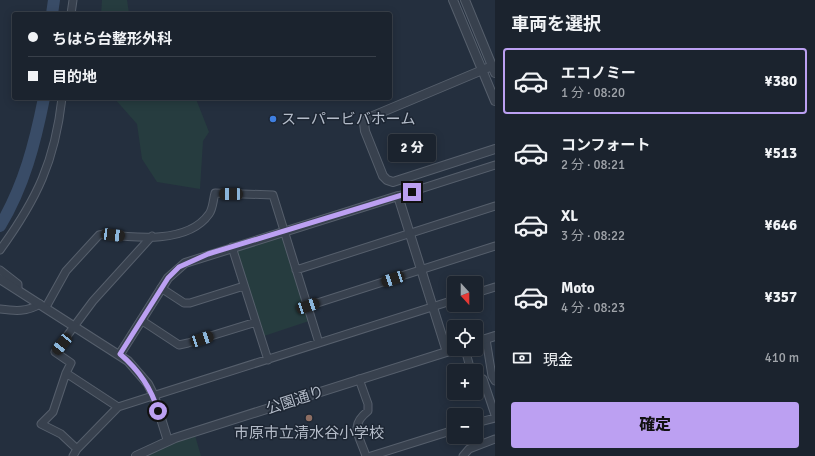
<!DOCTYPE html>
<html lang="ja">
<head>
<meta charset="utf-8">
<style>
	:root { --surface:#1b232e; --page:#282f3a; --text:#f1f3f6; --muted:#a0a4aa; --line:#39404a; --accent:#bca0f2 }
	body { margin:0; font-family:Signika,"Noto Sans JP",sans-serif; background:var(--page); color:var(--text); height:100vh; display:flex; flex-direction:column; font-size:15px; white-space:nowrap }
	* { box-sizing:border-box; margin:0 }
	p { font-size:13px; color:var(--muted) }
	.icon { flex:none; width:22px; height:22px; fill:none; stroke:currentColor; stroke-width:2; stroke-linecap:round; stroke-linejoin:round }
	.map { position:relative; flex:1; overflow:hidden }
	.sheet { display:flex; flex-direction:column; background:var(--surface); width:320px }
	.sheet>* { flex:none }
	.top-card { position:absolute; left:12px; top:12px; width:380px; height:88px; border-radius:4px; box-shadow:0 2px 10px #0003,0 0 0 1px var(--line); display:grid; align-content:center; height:88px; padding:0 16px; background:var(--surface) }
	.needle { width:26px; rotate:159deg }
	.buttons { position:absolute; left:447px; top:276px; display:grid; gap:8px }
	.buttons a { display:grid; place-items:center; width:36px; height:36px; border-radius:4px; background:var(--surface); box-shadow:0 2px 10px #0003,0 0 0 1px var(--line); font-size:20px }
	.end { position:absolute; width:18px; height:18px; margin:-9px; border:5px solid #bca0f2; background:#111; box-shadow:0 0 0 2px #111 }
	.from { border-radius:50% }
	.bubble { position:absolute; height:28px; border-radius:4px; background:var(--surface); box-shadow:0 2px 10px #0003,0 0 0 1px var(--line); font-size:13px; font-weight:800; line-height:28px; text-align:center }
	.car { position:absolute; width:12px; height:24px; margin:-12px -6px; border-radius:5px; box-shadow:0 0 3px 1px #0007; background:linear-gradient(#222 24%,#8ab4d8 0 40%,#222 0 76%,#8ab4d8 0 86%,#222 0) }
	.top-card b { display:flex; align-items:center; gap:14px; height:38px; font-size:15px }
	.top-card b+b { border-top:1px solid var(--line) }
	.top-card i { width:10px; height:10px; background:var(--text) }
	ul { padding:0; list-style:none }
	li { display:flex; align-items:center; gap:12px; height:66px; margin:0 8px 6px; padding:0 8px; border:2px solid transparent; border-radius:4px }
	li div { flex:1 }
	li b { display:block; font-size:15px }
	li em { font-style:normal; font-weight:800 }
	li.on { border-color:var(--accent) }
	li>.icon { width:36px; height:36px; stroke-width:1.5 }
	h2 { padding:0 16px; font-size:18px; line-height:48px }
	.pay { display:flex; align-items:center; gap:10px; height:44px; padding:0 16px; font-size:15px }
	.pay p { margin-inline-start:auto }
	.cta { display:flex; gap:8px; margin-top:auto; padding:8px 16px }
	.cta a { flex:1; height:46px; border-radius:4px; background:var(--accent); color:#111; font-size:16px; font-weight:800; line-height:46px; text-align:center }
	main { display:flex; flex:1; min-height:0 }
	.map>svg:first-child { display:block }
</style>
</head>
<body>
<main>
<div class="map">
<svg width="495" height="456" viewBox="0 0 495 456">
	<rect width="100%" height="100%" fill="#242f3e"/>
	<path fill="#263c3f" d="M102,0H127L129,13L101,14Z
		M114,98L196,99L209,132L203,141L200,189L157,182L142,159L137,124Z
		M284,231L312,320L261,337L232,247Z
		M194,432L201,456H136Z"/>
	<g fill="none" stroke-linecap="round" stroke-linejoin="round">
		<path stroke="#394c67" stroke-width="12" d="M52,14L54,0
			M0,226C24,186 35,143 44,98"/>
		<g stroke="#565f6c" stroke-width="9">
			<path id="minor" d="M71,14L73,0
				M398,196L495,165
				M232,247L268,360
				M0,250C37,199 55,161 62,98
				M0,270L18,284V290
				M296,270L495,206
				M161,288L184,303H190L244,286
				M476,293L495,287
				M308,306L495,246
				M46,307L66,271L99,235L104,234C135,238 188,244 209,214C213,209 213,200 215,193L273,195L319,343
				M0,309C15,311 27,312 40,304
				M141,320L179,345L188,343L256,322
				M486,339L492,376L495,381
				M465,349L471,371
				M66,373L118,407
				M476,375L483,379L495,415
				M359,379L368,404V411C349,426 359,435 366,456
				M476,423L495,418
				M77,449L61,434L41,424L53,412L66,373L71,363L55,352L93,301L152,236
				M73,456L77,449L118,407L454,300
				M371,456L454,430
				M463,456L469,449L495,439"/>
		</g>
		<g stroke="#565f6c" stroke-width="10">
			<path id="tertiary" d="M453,0L495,101
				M465,0L495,73
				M492,66L368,118L364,123L365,131L383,176L387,180L393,182L495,149
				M0,279L128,361L148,384L154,396L168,441
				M476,342L495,336
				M120,354L168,278L185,263L398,196L447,352
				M136,456L175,438L456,349"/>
		</g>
		<use href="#minor" stroke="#38414e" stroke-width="7"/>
		<use href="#tertiary" stroke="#38414e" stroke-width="8"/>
	</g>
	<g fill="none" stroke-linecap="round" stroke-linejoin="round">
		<path stroke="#bca0f2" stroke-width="5" d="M158,411C151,387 139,370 120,354L168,278L179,267L208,254L412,192"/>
	</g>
	<circle fill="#3f7fe0" stroke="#1d2633" stroke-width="1.5" cx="273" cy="119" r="4"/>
	<circle fill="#8d6e63" stroke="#1d2633" stroke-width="1.5" cx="309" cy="418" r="4"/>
	<g text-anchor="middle" stroke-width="3" stroke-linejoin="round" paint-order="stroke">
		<g font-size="15" fill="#b4bcc9" stroke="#1d2633" text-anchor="start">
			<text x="281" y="124">スーパービバホーム</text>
			<text x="309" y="438" text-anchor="middle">市原市立清水谷小学校</text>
		</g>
		<g font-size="15" fill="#b4bcc9" stroke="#1d2633">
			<text transform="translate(295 400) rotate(-18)" y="5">公園通り</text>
		</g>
	</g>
</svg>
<div class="buttons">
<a><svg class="needle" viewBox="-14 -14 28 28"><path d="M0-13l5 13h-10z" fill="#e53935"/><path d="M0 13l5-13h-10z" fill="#a0a4aa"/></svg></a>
<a><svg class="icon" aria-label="locate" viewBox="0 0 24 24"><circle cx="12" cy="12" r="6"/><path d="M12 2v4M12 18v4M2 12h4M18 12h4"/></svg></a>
<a>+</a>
<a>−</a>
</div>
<i class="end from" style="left:158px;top:411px"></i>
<i class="end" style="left:412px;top:192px"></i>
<div class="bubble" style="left:388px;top:134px;width:48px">2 分</div>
<i class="car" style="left:231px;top:194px;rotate:271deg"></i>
<i class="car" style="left:113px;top:235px;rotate:97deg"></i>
<i class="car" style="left:393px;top:279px;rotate:252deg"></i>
<i class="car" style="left:308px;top:306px;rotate:72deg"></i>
<i class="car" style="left:202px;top:339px;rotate:72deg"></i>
<i class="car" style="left:62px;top:344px;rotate:219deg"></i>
<div class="top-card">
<b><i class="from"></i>ちはら台整形外科</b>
<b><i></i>目的地</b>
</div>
</div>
<section class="sheet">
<h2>車両を選択</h2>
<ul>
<li class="on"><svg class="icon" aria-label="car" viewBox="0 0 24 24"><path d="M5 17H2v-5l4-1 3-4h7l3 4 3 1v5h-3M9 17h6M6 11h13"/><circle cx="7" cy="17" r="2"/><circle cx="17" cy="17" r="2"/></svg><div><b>エコノミー</b><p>1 分 · 08:20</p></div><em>¥380</em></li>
<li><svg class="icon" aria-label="car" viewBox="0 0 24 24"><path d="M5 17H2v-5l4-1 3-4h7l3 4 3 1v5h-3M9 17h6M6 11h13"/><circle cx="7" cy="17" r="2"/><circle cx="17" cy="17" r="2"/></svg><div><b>コンフォート</b><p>2 分 · 08:21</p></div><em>¥513</em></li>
<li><svg class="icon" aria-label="car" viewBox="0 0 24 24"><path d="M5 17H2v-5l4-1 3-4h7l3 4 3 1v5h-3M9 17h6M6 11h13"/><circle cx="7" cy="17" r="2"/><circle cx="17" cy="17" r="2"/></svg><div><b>XL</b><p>3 分 · 08:22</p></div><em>¥646</em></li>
<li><svg class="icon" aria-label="car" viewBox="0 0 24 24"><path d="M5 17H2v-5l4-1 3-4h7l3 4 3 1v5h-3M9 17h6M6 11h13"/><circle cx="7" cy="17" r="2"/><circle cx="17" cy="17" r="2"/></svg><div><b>Moto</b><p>4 分 · 08:23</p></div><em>¥357</em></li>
</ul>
<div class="pay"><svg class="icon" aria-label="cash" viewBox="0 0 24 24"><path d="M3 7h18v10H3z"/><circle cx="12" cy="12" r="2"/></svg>現金<p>410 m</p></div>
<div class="cta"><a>確定</a></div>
</section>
</main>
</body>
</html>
